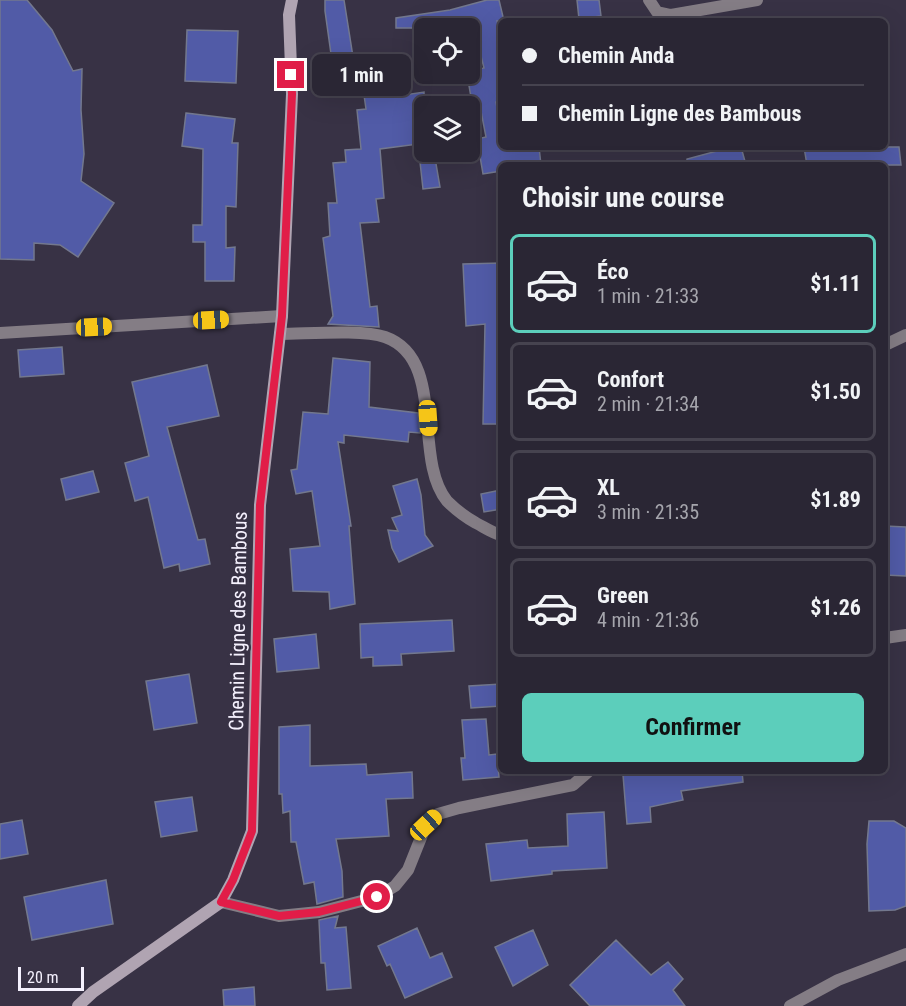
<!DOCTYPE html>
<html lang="fr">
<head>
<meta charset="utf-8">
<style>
	:root { --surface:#2a2634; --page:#363240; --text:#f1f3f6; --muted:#a5a5ac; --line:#46434f; --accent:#5ccebb }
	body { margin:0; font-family:"Roboto Condensed",sans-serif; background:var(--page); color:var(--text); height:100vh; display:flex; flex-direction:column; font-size:22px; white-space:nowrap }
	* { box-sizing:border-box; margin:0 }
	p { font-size:20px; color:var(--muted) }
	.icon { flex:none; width:33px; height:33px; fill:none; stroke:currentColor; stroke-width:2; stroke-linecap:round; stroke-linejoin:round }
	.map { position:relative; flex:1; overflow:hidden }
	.details { position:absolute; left:498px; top:162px; width:390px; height:612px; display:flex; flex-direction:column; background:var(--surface); border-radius:9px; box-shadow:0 6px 24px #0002,0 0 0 2px var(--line) }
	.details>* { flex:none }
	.banner { position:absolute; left:498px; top:18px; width:390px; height:132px; border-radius:9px; box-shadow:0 6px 24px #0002,0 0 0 2px var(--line); display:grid; align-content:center; height:132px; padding:0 24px; background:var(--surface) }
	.fabs { position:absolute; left:414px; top:18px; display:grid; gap:12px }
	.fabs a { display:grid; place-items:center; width:66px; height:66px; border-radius:9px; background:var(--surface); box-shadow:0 6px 24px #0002,0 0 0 2px var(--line); font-size:30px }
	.scale { position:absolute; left:18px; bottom:15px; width:66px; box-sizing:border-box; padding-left:6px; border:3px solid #f5f1fe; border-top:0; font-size:16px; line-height:21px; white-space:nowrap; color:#f5f1fe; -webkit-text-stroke:4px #383245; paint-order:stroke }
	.end { position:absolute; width:27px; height:27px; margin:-14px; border:8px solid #e11d48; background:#fff; box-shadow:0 0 0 3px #fff }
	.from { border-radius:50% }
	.bubble { position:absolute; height:42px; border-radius:9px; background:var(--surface); box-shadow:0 6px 24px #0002,0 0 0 2px var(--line); font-size:20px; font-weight:700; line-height:42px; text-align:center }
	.car { position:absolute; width:18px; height:36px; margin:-18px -9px; border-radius:8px; box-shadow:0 0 4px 2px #0007; background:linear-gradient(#f5c518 24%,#345 0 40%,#f5c518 0 76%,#345 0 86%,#f5c518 0) }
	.banner b { display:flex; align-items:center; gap:21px; height:57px; font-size:22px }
	.banner b+b { border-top:2px solid var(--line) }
	.banner i { width:15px; height:15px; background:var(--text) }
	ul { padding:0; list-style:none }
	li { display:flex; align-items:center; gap:18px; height:99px; margin:0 12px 9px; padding:0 12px; border:3px solid var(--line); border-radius:9px }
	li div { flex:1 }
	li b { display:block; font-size:22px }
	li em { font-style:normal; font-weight:700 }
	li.on { border-color:var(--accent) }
	li>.icon { width:54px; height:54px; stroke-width:1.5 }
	h2 { padding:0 24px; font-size:27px; line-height:72px }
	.action { display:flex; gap:12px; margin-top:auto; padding:12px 24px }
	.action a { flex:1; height:69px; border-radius:9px; background:var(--accent); color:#111; font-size:24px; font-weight:700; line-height:69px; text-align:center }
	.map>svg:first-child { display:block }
</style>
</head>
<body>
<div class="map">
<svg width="906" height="1006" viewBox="0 0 906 1006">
	<rect width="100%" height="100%" fill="#383245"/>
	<path fill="#515ba7" stroke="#73788e" stroke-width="1.5" d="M0,0H27L52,30L73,71L82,69L81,110L84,154L81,181L114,203L78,257L60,245L34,243V260L0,259Z
		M325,0H344L353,57L332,61L325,11Z
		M487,0H499L504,21H497L501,34V47H497L501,66V101L496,102L501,130V147H539L541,165H501V171L483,174L477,139L486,137L479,101L472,103L467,74H470V71L484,68L474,28H396V18L450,10Z
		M577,0H599L601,16L579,19Z
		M187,30L238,31L236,83L185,81Z
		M424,92V152H434L440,187L423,189L418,144L380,149L384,198L376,199L379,222L360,223L370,307L377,306L379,327L328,324L333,316L323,238L330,236L328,203H337L333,163L346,162L345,150L361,149L357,110L366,109L364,95L391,93V97Z
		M186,113L235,119L232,143H238L236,207L226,206V248L235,247L234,281H205V242H193V225H202L203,149L182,146Z
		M732,147H741L746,165H687V159Z
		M804,147H899L901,165H807Z
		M501,263V424H483L485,324L466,326L463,264Z
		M62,347L64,374L20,377L18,350Z
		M333,358L370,362L369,407L418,413L420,433L409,432L408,442L344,435V443L338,442L351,526H349L355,604L330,609L329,592L293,591L290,549L320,546L312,491L296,494L291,470L297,469L303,412L328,414Z
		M207,365L219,416L167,427L198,540L205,539L210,564L180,571L179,564L164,568L148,497L135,501L125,463L149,456L132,382Z
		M93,471L99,492L66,500L61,479Z
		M417,479L421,495L425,535L433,546L399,562L392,548L388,530L398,531L392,518L402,515L393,486Z
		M501,490V509L484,512L481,494Z
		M885,526L906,527V576L885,575Z
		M452,620L454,651L401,654L402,665L373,666V657L361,658L360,624Z
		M316,634L319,668L277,672L274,639Z
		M189,674L197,723L154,730L146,681Z
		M501,684V706L471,708L469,686Z
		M486,719L489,755L497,754L499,777L463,780L461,758H465L462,720Z
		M310,725V766L366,764L367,775L412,772L413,798L386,799L389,836L336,839L342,871L343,897L317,904L314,882L304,884L296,842H291L290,811L283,813L282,794H279V727Z
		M653,771H742L743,782L681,791L683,800L650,807L651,822L627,824L623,775Z
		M192,797L197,831L161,837L155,802Z
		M604,812L607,868L552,871V874L491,881L486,844L527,840L528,848L568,846L567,814Z
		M22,820L28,854L0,859V824Z
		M869,821H894L906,828V906L895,910L869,911L867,844Z
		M106,880L113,924L32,940L24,897Z
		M338,916L335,928L346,927L351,988L327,990L325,963H321L319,920Z
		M417,928L430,958L442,953L452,977L405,998L390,964L387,966L378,946Z
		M533,930L548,965L513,986L495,947Z
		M616,940L651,975L668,962L683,979L673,990L685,1006H590L570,985Z
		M254,987L255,1006H224L223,990Z"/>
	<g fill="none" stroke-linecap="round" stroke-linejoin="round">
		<path stroke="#847d85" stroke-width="12" d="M649,0L657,12L671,15L757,0
			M0,333L282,316
			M280,334C306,334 362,329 385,337C447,359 412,458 447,501C455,509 467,518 476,523C484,527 492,533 501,535
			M885,345L906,335
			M885,638L906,635
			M221,902L279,916L319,912L377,897L395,886L408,870L426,825L438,814L459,808L573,785L589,771
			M790,1006L838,980L906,954"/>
		<path stroke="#b0a4b2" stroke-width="12" d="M78,1006L93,992L221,902L233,880L252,831L260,505L282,316L292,94L289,15L292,0"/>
	</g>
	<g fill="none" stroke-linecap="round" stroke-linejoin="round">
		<path stroke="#e11d48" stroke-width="8" d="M291,75L292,94L282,316L260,505L252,831L233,880L221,902L279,916L319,912L377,897"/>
	</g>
	<g text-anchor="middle" stroke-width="4.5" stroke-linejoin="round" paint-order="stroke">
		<g font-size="20" fill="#f5f1fe" stroke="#383245">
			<text transform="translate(238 621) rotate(-89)" y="7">Chemin Ligne des Bambous</text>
		</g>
	</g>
</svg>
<div class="fabs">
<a><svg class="icon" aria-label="locate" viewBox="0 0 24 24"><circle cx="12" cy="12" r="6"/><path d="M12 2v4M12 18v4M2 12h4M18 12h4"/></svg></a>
<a><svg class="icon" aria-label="layers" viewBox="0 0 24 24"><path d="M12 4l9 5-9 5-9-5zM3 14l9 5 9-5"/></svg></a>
</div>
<div class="scale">20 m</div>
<i class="end from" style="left:377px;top:897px"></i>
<i class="end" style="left:291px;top:75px"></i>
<div class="bubble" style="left:312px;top:54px;width:99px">1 min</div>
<i class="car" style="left:211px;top:320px;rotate:87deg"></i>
<i class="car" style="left:94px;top:327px;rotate:87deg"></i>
<i class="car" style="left:428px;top:418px;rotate:176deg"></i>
<i class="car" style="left:426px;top:825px;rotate:47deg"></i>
<div class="banner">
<b><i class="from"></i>Chemin Anda</b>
<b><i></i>Chemin Ligne des Bambous</b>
</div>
<section class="details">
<h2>Choisir une course</h2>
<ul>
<li class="on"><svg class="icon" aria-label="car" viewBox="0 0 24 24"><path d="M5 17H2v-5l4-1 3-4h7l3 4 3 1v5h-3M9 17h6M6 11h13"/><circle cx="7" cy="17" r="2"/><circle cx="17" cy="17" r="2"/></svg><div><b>Éco</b><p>1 min · 21:33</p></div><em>$1.11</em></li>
<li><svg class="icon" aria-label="car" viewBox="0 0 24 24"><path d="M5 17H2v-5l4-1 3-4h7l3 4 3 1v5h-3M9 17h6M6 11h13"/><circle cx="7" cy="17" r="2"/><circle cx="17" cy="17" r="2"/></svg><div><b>Confort</b><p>2 min · 21:34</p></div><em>$1.50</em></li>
<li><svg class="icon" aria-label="car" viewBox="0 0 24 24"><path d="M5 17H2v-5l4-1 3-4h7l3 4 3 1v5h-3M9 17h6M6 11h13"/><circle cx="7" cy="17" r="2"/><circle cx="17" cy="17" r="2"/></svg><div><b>XL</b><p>3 min · 21:35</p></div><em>$1.89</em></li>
<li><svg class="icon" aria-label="car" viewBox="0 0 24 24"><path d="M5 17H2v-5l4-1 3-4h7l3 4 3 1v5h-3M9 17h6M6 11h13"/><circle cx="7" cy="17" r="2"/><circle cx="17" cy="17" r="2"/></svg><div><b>Green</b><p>4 min · 21:36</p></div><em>$1.26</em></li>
</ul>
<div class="action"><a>Confirmer</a></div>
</section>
</div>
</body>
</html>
